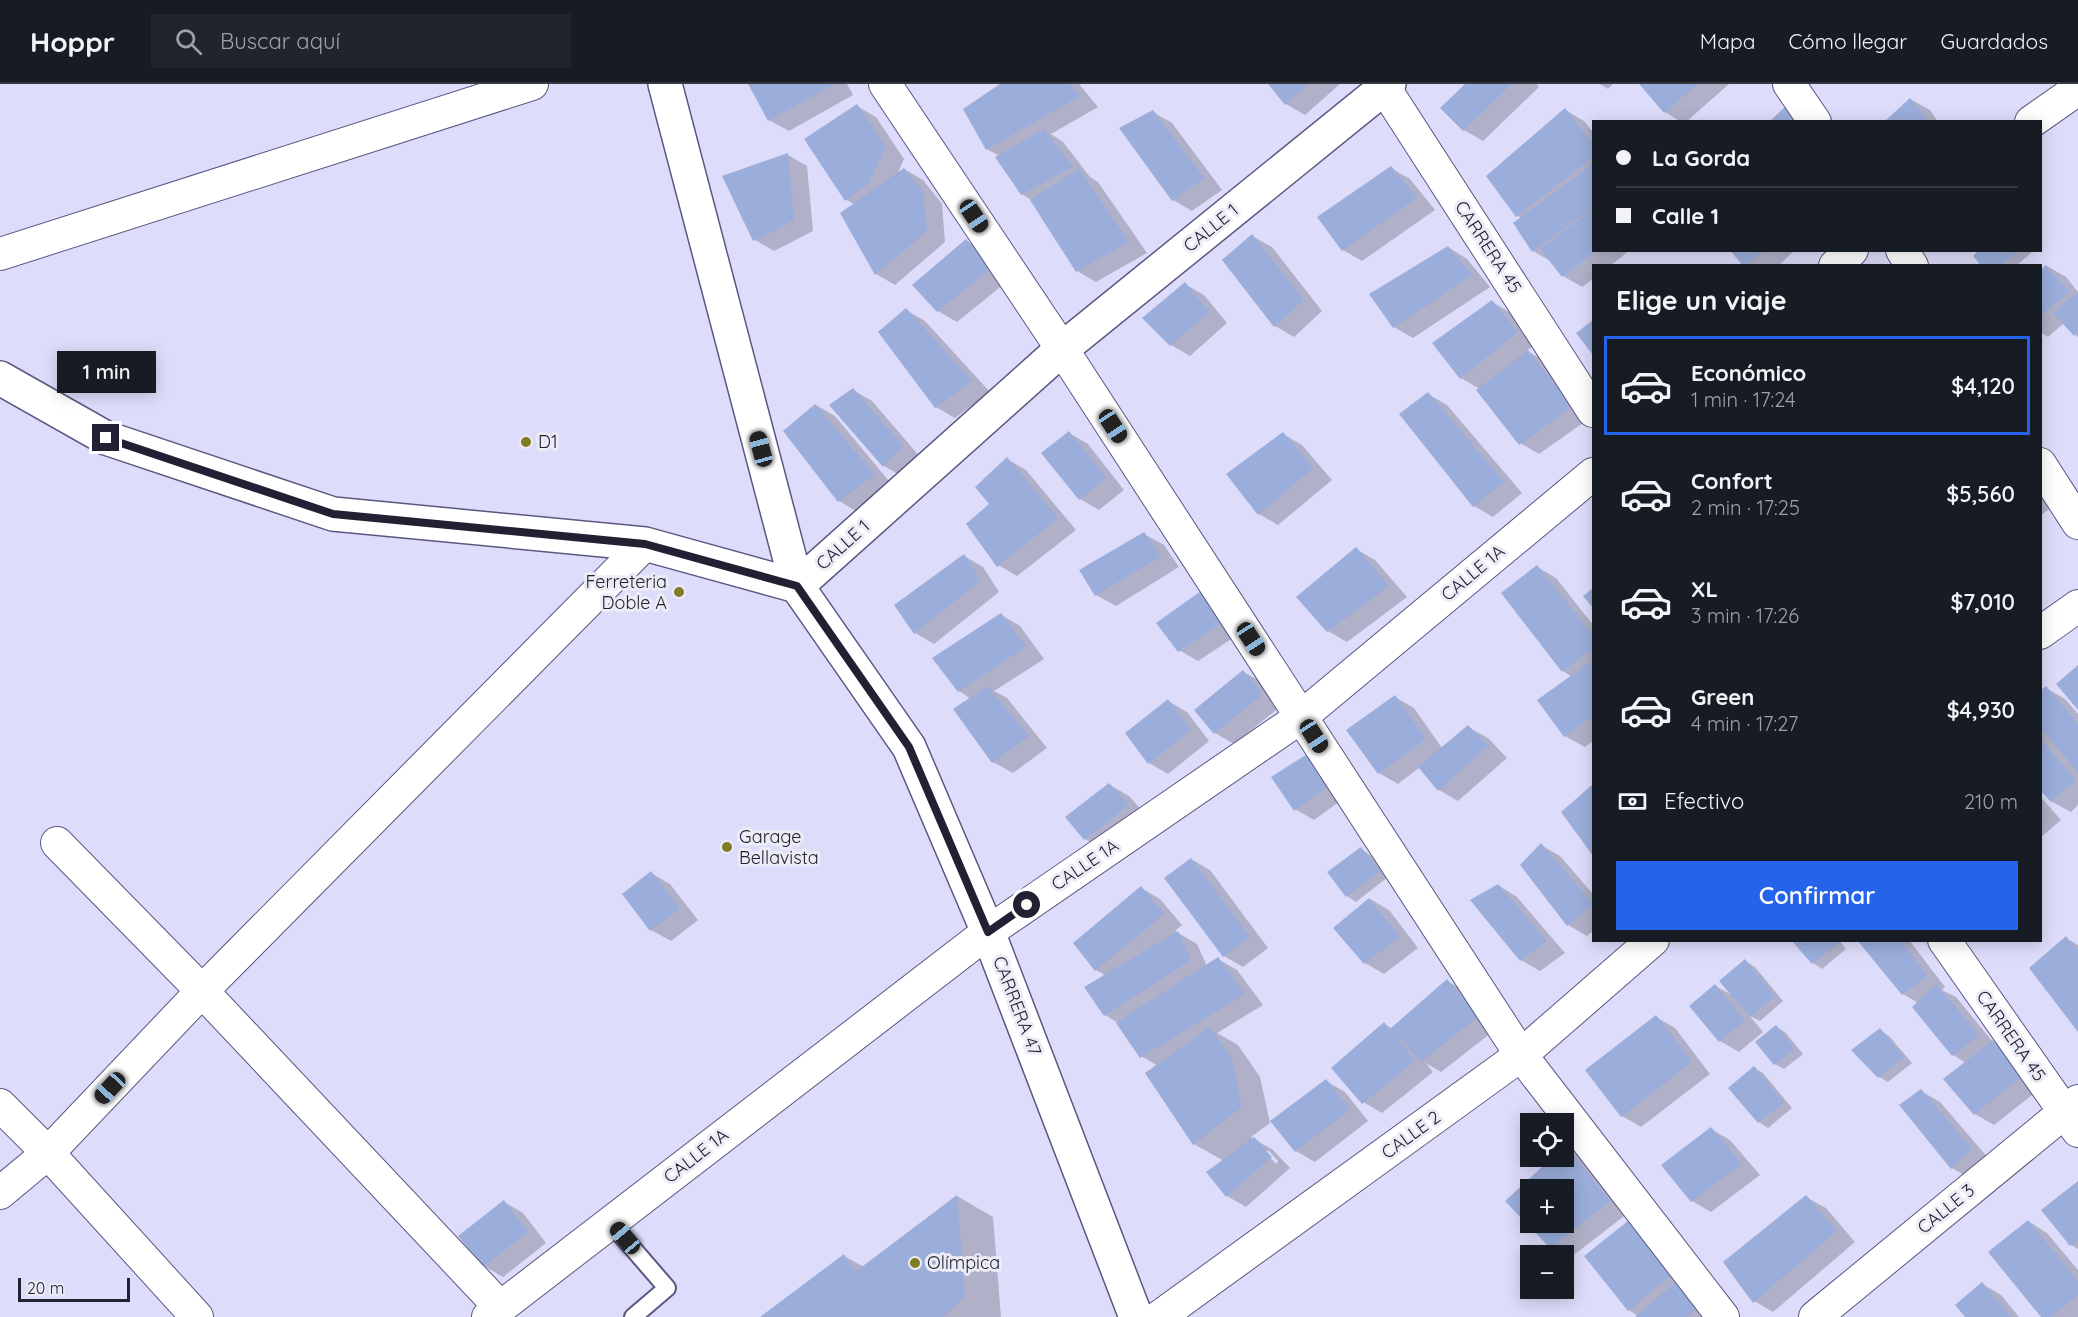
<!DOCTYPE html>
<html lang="es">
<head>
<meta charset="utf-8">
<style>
	:root { --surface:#171b24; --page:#20242c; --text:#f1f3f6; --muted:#9ea1a6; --line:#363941; --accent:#2563eb }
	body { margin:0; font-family:Quicksand,sans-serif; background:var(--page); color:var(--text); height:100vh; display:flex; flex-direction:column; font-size:22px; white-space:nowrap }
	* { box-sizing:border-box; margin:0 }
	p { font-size:20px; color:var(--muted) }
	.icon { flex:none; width:33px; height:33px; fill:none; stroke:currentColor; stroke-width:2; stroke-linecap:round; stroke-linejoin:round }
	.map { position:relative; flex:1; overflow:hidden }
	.details { position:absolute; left:1592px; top:180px; width:450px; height:678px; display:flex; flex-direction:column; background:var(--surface); border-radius:0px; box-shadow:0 3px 15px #0003 }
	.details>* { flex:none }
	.hud { position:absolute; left:1592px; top:36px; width:450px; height:132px; border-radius:0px; box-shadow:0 3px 15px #0003; display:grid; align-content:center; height:132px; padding:0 24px; background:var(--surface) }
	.controls { position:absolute; left:1520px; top:1029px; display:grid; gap:12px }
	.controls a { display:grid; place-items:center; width:54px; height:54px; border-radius:0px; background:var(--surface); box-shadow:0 3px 15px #0003; font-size:30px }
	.scale { position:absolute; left:18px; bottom:15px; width:112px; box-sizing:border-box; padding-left:6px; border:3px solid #222133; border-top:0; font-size:16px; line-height:21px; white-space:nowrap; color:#222133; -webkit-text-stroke:4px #ececf6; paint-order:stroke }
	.end { position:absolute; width:27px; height:27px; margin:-14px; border:8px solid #222133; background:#fff; box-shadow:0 0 0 3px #fff }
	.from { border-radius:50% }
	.bubble { position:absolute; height:42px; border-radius:0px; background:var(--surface); box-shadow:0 3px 15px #0003; font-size:20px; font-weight:600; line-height:42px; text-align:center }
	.car { position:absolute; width:18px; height:36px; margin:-18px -9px; border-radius:8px; box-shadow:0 0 4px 2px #0007; background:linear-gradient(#222 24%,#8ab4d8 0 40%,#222 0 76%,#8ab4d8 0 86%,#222 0) }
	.hud b { display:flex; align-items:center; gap:21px; height:57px; font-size:22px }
	.hud b+b { border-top:2px solid var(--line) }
	.hud i { width:15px; height:15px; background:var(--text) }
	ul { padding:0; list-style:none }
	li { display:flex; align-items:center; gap:18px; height:99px; margin:0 12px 9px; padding:0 12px; border:3px solid transparent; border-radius:0px }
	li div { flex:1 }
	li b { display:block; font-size:22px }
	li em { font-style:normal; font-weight:600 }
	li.selected { border-color:var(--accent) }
	li>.icon { width:54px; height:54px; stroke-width:1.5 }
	h2 { padding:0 24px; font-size:27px; line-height:72px }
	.pay { display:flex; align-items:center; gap:15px; height:66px; padding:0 24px; font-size:22px }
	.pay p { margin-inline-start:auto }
	.action { display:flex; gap:12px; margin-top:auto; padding:12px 24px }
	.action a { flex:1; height:69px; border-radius:0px; background:var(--accent); color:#fff; font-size:24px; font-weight:600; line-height:69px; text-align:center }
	header { display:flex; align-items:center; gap:36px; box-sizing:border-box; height:84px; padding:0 30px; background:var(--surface); border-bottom:2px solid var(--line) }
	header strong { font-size:28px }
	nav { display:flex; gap:33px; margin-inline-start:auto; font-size:21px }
	.search { width:420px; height:54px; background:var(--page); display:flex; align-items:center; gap:15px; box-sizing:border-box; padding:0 21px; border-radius:0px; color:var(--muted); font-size:22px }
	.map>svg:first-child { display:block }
</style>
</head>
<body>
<header>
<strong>Hoppr</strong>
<div class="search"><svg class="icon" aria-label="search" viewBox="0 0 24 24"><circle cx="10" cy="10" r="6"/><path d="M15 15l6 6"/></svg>Buscar aquí</div>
<nav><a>Mapa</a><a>Cómo llegar</a><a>Guardados</a></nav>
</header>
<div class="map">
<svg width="2078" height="1233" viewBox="0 0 2078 1233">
	<rect width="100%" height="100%" fill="#ddddfb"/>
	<path fill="#0003" fill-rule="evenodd" d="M750,0H847L853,11L789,47L769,36Z
		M1003,0H1079L1098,23L1051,50L1063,58L1090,93L1098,98L1147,169L1096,198L1077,187L1031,116L1022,110L999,72L987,65Z
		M1270,0H1340L1305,31L1286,20Z
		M1467,0H1537L1539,3L1483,57L1464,46L1442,24Z
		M1600,0H1613L1608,5Z
		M1643,0H1729L1686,38H1681L1665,28Z
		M1910,15L1930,26L1938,38H1886Z
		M857,22L876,33L904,75L897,91L904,85L923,96L942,120L945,158L895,201L876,190L855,121L847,116L806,55Z
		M1565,26L1584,37L1593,48V166H1630L1610,182H1593V195L1582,203L1563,192L1552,178L1533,167L1522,134L1517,132Z
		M1153,28L1172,39L1222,106L1192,127L1173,116Z
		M788,71L807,82L813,147L774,167L755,156Z
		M1391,84L1410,95L1435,126L1362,177L1343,166L1319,133Z
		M1252,152L1272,163L1322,227L1294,253L1275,242L1224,176Z
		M967,157L986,168L1009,196L957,238L938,227Z
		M1448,163L1467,175L1490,203L1413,254L1394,243Z
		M1732,166H1795L1778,182H1744Z
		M1981,166L2033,167L2016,182H1983Z
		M2047,182L2066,193L2078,208V253L2064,239L2048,253L2040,248V188Z
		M1185,200L1204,211L1227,239L1190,272L1171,261Z
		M1492,218L1511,229L1536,259L1527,267L1547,278L1590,334L1539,370L1520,359L1480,305L1461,294Z
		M906,226L925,237L990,308L955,334L936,323Z
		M853,306L872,317L921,374L903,393L884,382L832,321Z
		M1428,310L1447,321L1522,409L1493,433L1474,422L1401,330Z
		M816,321L835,332L893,402L858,428L839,417Z
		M1069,349L1088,360L1124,406L1099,426L1080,415Z
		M1283,350L1302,361L1332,396L1278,441L1259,430Z
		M1007,375L1026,386L1076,446L1017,492L998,481L991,420Z
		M2040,391L2061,416L2040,432Z
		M1144,450L1164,461L1179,483L1116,522L1096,511Z
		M1356,465L1375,476L1407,513L1347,558L1328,547L1298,513Z
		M964,472L983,483L999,508L934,560L915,549Z
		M1537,483L1556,494L1593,541V657L1585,663L1565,652L1540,617L1572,593L1563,587Z
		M1205,506L1245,546L1198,577L1179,566Z
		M1001,531L1020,542L1044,575L994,607L1007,614L1047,664L1013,689L993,678L955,626L971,615L959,607Z
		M1244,588L1263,599L1281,622L1234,660L1215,649Z
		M2046,604L2065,615L2078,630V721L2071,728L2051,717L2040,704V609Z
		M1395,613L1414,624L1442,664L1468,643L1488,654L1507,674L1458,717L1439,706L1420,683L1398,700L1379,689Z
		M1168,617L1187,628L1209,657L1168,690L1149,679Z
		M1312,669L1350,710L1314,736L1295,725Z
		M1110,701L1129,712L1147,732L1104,766L1085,755Z
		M2040,712L2061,736L2040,754Z
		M1541,761L1560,772L1593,810V847L1587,852L1568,841Z
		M1361,765L1370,771L1388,793L1356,818L1347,812Z
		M1191,775L1210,786L1268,864L1243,883L1224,872Z
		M651,789L670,800L698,836L671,857L651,846L624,810Z
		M1498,801L1517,813L1565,869L1540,887L1521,876L1472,816Z
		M1141,804L1160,815L1182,841L1175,847L1197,860L1207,882L1218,875L1237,886L1263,921L1217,949L1238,961L1260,993L1270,1039L1251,1053L1273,1066L1290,1084L1246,1123L1227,1112L1224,1077L1194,1060L1158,982L1141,972L1118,939L1105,931L1106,892L1096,886ZM1265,1067H1269L1278,1077L1276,1080Z
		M1370,815L1389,826L1418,864L1384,890L1365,879Z
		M2066,854L2078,861V946Z
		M1793,856H1839L1846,865L1822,885L1813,879Z
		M1909,856L1945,903L1942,906L1956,913L1993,958L2012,969L2041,1004L1994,1041L1975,1030L1966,979L1953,971L1914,924L1918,919L1903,910L1859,857Z
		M1745,877L1755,883L1783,917L1760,937L1750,932L1763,948L1739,968L1720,957L1691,922L1715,902L1734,912Z
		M1447,897L1467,908L1496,945L1441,988L1426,979L1433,988L1382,1029L1363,1018L1384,940L1393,945Z
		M1656,933L1675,944L1710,990L1641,1043L1622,1032Z
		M1776,943L1785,948L1803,970L1784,985L1775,980Z
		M1880,946L1889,952L1912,979L1888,998L1879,993Z
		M1754,984L1763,989L1792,1024L1768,1044L1759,1038L1730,1004Z
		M1326,997L1345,1008L1368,1037L1315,1078L1296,1067L1272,1038Z
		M1921,1007L1940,1018L1990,1076L1971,1095L1952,1084Z
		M1711,1045L1730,1056L1760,1091L1711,1128L1692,1117Z
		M1566,1064L1585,1075L1628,1129L1570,1174L1551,1163L1507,1117L1563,1072V1067ZM1530,1106H1563V1138H1530Z
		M2078,1099V1165L2071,1161Z
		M957,1112L993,1133L1001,1233H762L844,1172L864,1183Z
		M1806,1113L1826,1124L1855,1158L1773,1228L1754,1217Z
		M504,1118L523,1129L546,1159L503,1193L484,1182Z
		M2028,1137L2047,1149L2078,1186V1233H2043Z
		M1628,1139L1647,1150L1714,1233H1637L1638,1232L1629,1226Z
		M1982,1200L2001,1211L2019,1233H1967Z"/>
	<path fill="#9baedb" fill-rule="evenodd" d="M748,0H835L768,37Z
		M1000,0H1070L1080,12L986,66L963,25Z
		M1268,0H1309L1285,21Z
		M1465,0H1512L1463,47L1440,24Z
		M1639,0H1698L1664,29Z
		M1910,14L1929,38H1884Z
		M857,20L886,63L868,100L845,117L804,55Z
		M1787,21L1801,38H1769Z
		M1565,24L1593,60V73L1516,133L1486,92Z
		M1153,26L1204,94L1172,117L1119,44Z
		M1044,45L1073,83L1021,111L995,73Z
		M788,69L794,136L753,157L722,92Z
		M1593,80V123L1532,168L1513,139Z
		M1391,82L1417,114L1342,167L1317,133Z
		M904,84L923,108L927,147L875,191L840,129Z
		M1079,85L1129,158L1076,188L1030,116Z
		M1593,125V166H1597L1562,193L1540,165Z
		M1252,150L1304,216L1274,243L1222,176Z
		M966,155L991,184L937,228L912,201Z
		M1448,162L1472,191L1393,244L1369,210Z
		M1730,166H1763L1746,182H1743Z
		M1979,166H2018L2001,182H1981L1973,172Z
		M2046,181L2069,208L2040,233V186Z
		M1185,198L1209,228L1170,262L1142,234Z
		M2078,208V248L2074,252L2053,229Z
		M1492,216L1518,248L1460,295L1432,259Z
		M906,224L972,297L935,324L878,248Z
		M1593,236V271L1576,249Z
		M1528,266L1572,323L1519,361L1476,306Z
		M853,304L903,362L883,383L829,321Z
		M1428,308L1504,398L1473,423L1399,330Z
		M815,320L875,391L838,418L783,347Z
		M1069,347L1106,394L1079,416L1041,369Z
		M1283,348L1313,384L1258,431L1226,390Z
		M1007,373L1058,434L997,483L966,440L989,420L975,403Z
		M1144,448L1161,472L1095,512L1079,486Z
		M1356,463L1389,502L1327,548L1296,513Z
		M964,470L981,496L914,550L894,521Z
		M1537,481L1593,552V564L1562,588L1501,509Z
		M1205,504L1227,535L1178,568L1156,539Z
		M1593,504V524L1583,512Z
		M1001,529L1026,563L958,608L932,574Z
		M1593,576V632L1564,653L1537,616Z
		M2078,581V626L2056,600Z
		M1243,586L1263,610L1214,650L1194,626Z
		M987,602L1029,652L992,679L953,625Z
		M2046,602L2078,640V688L2040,643V607Z
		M1395,611L1426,655L1378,690L1346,646Z
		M1168,615L1191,646L1148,680L1125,649Z
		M1468,641L1488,662L1438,707L1418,683Z
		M2040,655L2076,696L2051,718L2040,706Z
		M1312,667L1332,699L1294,727L1271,693Z
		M1109,699L1129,721L1084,756L1065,733Z
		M1593,700V772L1561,728Z
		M1541,759L1593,820L1567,842L1520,781Z
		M1361,763L1380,787L1346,813L1327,788Z
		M1191,774L1250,853L1223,873L1164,794Z
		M651,787L680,825L650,847L622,810Z
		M1498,800L1547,857L1520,877L1470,816Z
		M1141,802L1164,830L1095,887L1073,859Z
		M1369,814L1400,853L1364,880L1333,844Z
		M1178,847L1191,876L1104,932L1084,903Z
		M2066,852L2078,867V948L2029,884Z
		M1791,856H1835L1838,860L1812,880Z
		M1857,856H1900L1927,892L1902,911Z
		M1218,873L1245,910L1140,974L1116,939Z
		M1745,875L1775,912L1750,933L1719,897Z
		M1447,895L1478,933L1421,978L1390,945Z
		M1715,900L1745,937L1719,958L1689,922Z
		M1936,900L1979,951L1952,972L1912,923Z
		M1656,931L1692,978L1621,1033L1585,986Z
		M1384,938L1415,977L1362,1020L1331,984Z
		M1776,941L1795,965L1774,981L1755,958Z
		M1210,943L1232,975L1242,1023L1193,1061L1145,989Z
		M1880,944L1904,973L1878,994L1851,966Z
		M1993,956L2023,992L1974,1031L1943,995Z
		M1754,982L1784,1019L1758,1039L1728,1004Z
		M1326,995L1350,1026L1295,1068L1270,1037Z
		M1921,1005L1972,1065L1951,1085L1899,1021Z
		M1711,1043L1742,1080L1691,1118L1661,1081Z
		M1254,1053L1272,1073L1226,1113L1206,1088Z
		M1566,1062L1610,1117L1550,1164L1505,1117L1554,1072H1563V1065ZM1530,1106H1563V1138H1530Z
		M2078,1097V1156L2070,1162L2041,1126Z
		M957,1111L965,1212L943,1233H760L844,1170L855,1188Z
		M1806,1111L1837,1147L1753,1219L1723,1178Z
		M504,1116L528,1148L483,1183L458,1152Z
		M2028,1136L2078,1197V1211L2051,1233H2041L1988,1168Z
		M1628,1137L1672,1190L1628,1227L1584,1172Z
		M1676,1198L1698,1224L1686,1233H1635Z
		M1982,1198L2011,1233H1965L1955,1221Z"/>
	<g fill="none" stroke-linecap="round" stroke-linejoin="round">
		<g stroke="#5a5782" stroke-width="20">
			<path id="service" d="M610,1138L667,1204L633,1233"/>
		</g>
		<g stroke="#5a5782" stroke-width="34">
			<path id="minor" d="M885,0L1062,265L1521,971L1723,1233
				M1382,0L1593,327
				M1789,0L1815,38
				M2031,38L2078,5
				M1902,166L1912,182
				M0,170L532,0
				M1835,182L1852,166
				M2040,380L2078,439
				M2040,549L2078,522
				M57,759L202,907L500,1223
				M1944,856L2078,1047
				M0,1021L48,1069L197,1233
				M0,1109L48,1069L202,907L645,460
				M488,1233L988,848L1301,633L1593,390
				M1159,1233L1521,971L1653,856
				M1815,1233L2078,1017"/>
		</g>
		<g stroke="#5a5782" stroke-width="36">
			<path id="tertiary" d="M665,0L797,502"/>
		</g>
		<g stroke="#5a5782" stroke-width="36">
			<path id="secondary" d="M0,294L106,354L333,430L645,460L797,502L1062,265L1389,0
				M797,502L909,663L988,848L1136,1233"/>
		</g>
		<use href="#service" stroke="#fff" stroke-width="16"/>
		<use href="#minor" stroke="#fff" stroke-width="32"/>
		<use href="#tertiary" stroke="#fff" stroke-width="33"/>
		<use href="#secondary" stroke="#fff" stroke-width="33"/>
	</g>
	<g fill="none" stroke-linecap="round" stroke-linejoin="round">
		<path stroke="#222133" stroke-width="8" d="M106,354L333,430L645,460L797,502L909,663L988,848L1027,821"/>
	</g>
	<g fill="#807c23" stroke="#ececf6" stroke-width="2">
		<circle cx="526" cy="358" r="6"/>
		<circle cx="679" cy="508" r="6"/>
		<circle cx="727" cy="763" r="6"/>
		<circle cx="915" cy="1179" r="6"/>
	</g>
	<g text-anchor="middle" stroke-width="6" stroke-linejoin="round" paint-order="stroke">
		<g font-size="18" fill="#222133" stroke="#ececf6">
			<text transform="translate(1211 144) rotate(-39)" y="6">CALLE 1</text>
			<text transform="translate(1488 163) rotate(57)" y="6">CARRERA 45</text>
			<text transform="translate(843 461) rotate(-42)" y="6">CALLE 1</text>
			<text transform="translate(1473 489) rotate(-40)" y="6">CALLE 1A</text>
			<text transform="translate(1085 781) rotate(-34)" y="6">CALLE 1A</text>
			<text transform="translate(1017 922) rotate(69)" y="6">CARRERA 47</text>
			<text transform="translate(2011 952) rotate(55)" y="6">CARRERA 45</text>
			<text transform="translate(1411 1051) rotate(-36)" y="6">CALLE 2</text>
			<text transform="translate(696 1072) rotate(-38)" y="6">CALLE 1A</text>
			<text transform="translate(1946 1125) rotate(-39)" y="6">CALLE 3</text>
		</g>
		<g font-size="18" fill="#222133" stroke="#ececf6" text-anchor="start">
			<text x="538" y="364">D1</text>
			<text x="667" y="504" text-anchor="end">Ferreteria<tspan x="667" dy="21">Doble A</tspan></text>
			<text x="739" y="759">Garage<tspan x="739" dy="21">Bellavista</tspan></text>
			<text x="927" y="1185">Olímpica</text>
		</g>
	</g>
</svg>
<div class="controls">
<a><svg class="icon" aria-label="locate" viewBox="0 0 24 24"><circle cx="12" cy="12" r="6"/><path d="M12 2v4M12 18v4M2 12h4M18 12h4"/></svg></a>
<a>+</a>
<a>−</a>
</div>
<div class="scale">20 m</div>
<i class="end from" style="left:1027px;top:821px"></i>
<i class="end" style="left:106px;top:354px"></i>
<div class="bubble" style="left:57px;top:267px;width:99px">1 min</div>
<i class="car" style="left:974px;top:132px;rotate:146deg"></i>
<i class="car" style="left:1113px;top:342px;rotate:147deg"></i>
<i class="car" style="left:761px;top:365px;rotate:345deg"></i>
<i class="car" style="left:1251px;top:555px;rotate:147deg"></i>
<i class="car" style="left:1314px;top:652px;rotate:147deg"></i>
<i class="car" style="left:110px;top:1004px;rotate:223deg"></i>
<i class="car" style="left:625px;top:1154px;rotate:320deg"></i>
<div class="hud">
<b><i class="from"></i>La Gorda</b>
<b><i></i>Calle 1</b>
</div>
<section class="details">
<h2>Elige un viaje</h2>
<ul>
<li class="selected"><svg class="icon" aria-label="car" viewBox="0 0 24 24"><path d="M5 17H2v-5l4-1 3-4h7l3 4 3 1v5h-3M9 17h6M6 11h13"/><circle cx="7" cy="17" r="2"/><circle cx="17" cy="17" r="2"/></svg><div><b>Económico</b><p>1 min · 17:24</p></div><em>$4,120</em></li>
<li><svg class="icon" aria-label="car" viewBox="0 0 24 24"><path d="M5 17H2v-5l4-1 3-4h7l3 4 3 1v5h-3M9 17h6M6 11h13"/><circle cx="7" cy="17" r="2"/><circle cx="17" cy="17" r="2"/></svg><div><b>Confort</b><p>2 min · 17:25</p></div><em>$5,560</em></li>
<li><svg class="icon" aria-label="car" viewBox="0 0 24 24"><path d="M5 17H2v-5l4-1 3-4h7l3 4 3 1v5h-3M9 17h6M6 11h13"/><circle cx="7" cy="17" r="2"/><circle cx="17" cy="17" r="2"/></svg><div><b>XL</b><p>3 min · 17:26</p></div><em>$7,010</em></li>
<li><svg class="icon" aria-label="car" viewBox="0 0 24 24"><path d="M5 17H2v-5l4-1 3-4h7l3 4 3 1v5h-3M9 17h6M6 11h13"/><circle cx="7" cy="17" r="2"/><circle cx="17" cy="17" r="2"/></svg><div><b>Green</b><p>4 min · 17:27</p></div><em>$4,930</em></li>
</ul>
<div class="pay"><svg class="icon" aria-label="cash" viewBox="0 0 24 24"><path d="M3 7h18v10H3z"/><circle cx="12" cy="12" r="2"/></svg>Efectivo<p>210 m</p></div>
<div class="action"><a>Confirmar</a></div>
</section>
</div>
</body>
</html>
